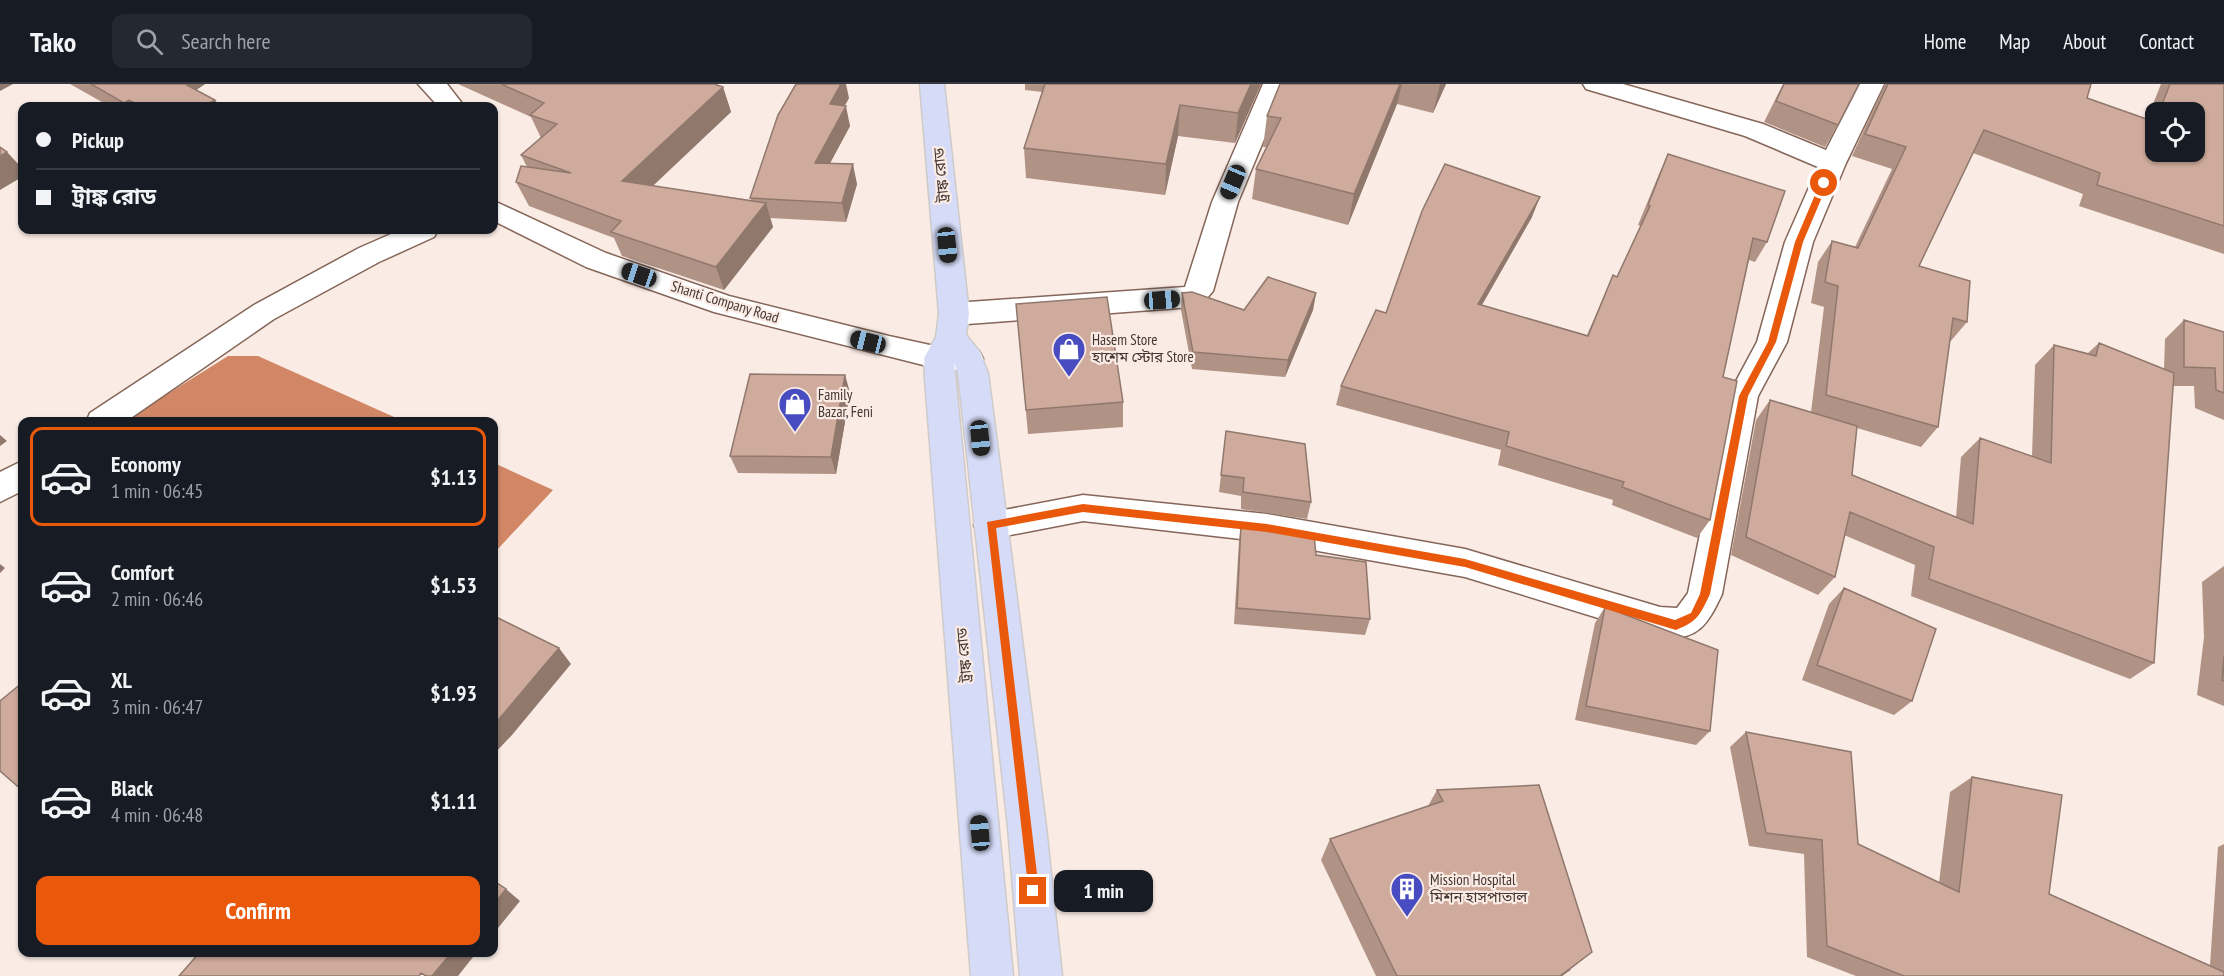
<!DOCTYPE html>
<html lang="en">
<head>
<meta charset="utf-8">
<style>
	:root { --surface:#171b24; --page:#242831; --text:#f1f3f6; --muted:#9ea1a6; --line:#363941; --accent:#ea580c }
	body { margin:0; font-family:"PT Sans Narrow","Noto Sans Bengali",sans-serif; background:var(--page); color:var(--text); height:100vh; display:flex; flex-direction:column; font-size:22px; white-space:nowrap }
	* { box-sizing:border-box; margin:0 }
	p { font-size:20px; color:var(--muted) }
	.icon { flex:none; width:33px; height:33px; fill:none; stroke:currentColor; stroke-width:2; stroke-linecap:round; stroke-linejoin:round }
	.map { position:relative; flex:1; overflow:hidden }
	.side { position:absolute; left:18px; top:333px; width:480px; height:540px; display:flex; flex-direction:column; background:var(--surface); border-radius:12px; box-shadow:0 2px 4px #0004 }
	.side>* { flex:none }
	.banner { position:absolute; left:18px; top:18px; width:480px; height:132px; border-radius:12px; box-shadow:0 2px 4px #0004; display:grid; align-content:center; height:132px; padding:0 18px; background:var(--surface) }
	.tools { position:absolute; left:2145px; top:18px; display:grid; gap:12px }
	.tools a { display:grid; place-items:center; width:60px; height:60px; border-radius:12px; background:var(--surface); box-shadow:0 2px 4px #0004; font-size:30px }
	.end { position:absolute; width:27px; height:27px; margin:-14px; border:8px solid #ea580c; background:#fff; box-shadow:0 0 0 3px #fff }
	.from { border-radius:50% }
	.bubble { position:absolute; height:42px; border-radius:12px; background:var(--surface); box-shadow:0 2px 4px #0004; font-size:20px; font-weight:800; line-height:42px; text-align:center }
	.car { position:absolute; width:18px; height:36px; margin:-18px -9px; border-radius:8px; box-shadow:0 0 4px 2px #0007; background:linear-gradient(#222 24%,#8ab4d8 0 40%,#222 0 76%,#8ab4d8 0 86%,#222 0) }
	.banner b { display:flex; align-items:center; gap:21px; height:57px; font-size:22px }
	.banner b+b { border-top:2px solid var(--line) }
	.banner i { width:15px; height:15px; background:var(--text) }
	ul { padding:10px 0 0; list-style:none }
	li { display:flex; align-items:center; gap:18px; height:99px; margin:0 12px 9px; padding:0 6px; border:3px solid transparent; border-radius:12px }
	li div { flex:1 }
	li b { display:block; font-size:22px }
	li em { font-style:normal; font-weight:800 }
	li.on { border-color:var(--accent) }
	li>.icon { width:54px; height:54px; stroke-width:1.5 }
	.button { display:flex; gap:12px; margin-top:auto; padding:12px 18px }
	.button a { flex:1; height:69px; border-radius:12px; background:var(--accent); color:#fff; font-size:24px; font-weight:800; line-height:69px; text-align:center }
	header { display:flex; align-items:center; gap:36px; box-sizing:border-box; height:84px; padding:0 30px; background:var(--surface); border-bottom:2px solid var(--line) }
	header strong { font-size:28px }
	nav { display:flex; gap:33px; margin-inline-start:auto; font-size:21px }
	.search { width:420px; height:54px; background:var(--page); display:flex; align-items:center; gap:15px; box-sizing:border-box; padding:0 21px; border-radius:12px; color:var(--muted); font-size:22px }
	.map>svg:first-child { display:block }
</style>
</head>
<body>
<header>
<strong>Tako</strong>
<div class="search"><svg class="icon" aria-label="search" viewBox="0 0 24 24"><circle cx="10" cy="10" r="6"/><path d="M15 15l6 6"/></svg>Search here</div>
<nav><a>Home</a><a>Map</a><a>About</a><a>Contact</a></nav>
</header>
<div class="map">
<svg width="2224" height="892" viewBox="0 0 2224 892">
	<rect width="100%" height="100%" fill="#faebe5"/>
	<path fill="#d18766" d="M228,272H258L403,337L123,338Z
		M494,379L553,406L494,469Z"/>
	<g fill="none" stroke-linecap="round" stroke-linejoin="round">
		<g stroke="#856659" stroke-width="3">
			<path id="minor" d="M418,0H447L464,22H438Z
				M1263,0H1287L1238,118L1213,207L1202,220L1192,223L954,241L944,237L939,230L944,223L954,219L1185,203L1212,118Z
				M1583,0H1623L1763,40L1826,66L1860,0H1884L1846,79L1813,158L1787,258L1758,312L1722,510C1708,540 1698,558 1660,553L1465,493L1267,458L1083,437L990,455L978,451L974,441L978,431L1083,411L1267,430L1465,465L1660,523L1677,524L1688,509L1728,312L1757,258L1785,158L1818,83L1745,52L1586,5Z
				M494,117L606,169L729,212L889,252L939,263L968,264L979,267L983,275L979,283L968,286L939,285L714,228L586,183L494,137Z
				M400,146H438L434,153L379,178L274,235L125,338H86L90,329L254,221L359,164Z
				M22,377V407L0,418V388Z"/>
		</g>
		<g stroke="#cecbc9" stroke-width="3">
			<path id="major" d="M920,0H944L969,230L966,251L979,267L988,289L1046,743L1062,892H1020L1008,743L958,289L954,279L1013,892H971L925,295L924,274L936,253L939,230Z"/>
		</g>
		<use href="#minor" fill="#fff" fill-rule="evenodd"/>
		<use href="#major" fill="#d6dcf8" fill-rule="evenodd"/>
	</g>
	<path fill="#b19386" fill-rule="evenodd" d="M70,0H205L196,6L220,22H109Z
		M458,0H714L723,3L731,28L653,102L751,116L750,114L849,14L844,22L850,42L830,79L857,100L846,138L770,134L773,143L724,206L622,172L614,154L529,122L516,98L527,83L521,71L541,54L531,33Z
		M1025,0H1261L1235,59L1178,52L1165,111L1026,94L1024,64L1042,8L1025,6Z
		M1280,0H1446L1433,29L1397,20L1348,141L1252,115L1256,85L1266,63H1263L1267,32Z
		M1783,0H1859L1838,41L1825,63L1764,38Z
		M1885,0H2091L2087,14L2147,35L2161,0H2224V170L2079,122L2083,110L1973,69L1919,182L1967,238L1950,258L1938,343L1921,363L1857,344L1852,391L1956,433L1961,373L1980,354L2032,372L2035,281L2054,261L2088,269L2099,259L2164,285L2165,255L2184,236L2224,248V336L2195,324L2194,302H2173L2154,579L2130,595L1911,512L1915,481L1844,451L1835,493L1818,511L1731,471L1756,336L1770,316L1811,328L1824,223L1811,219L1818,178L1832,157L1855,163L1892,85L1852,72ZM2156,28H2194L2156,68Z
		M1668,70L1767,158L1755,178L1749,176L1723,293L1710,436L1697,454L1612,421L1613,416L1498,381L1501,366L1336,321L1341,302L1386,229L1532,133L1482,221L1587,251L1613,191L1617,193L1641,142L1638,141L1659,90Z
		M1182,209L1244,226L1316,209L1313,226L1285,293L1192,285L1181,226Z
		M1016,220L1123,318V343L1028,350Z
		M845,291L850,309L836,390L738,389L730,372Z
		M1226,347L1311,418L1307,435L1241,425V412L1219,408Z
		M1241,440L1316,471L1370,535L1365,551L1234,540L1239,457Z
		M2224,482V622L2197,611L2204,553L2202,498Z
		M1844,504L1912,617L1894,631L1802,596L1829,520Z
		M1605,523L1710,647L1696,661L1575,636L1595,539Z
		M1746,648L1858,760L1939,799L1950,708L1972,693L2049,810L2210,881L2218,763L2224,760V892H1856L1807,873L1804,770L1749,762L1730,663Z
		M1437,706L1571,886L1562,892H1376L1321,776L1330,755L1428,722Z"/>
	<path fill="#90786d" d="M0,0H13L0,7Z
		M174,0H205L184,14Z
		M841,0H846L849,14L835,40L830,20Z
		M1251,0H1261L1235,59L1238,29Z
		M1400,0H1402L1397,20L1348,141L1354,110Z
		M1440,0H1446L1433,29Z
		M723,3L731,28L632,121L622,97Z
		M129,16L134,22H127L124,19Z
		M215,16L220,22H205Z
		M1180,21L1178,52L1165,111L1166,80Z
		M846,22L850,42L820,98L815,79Z
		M7,68L22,84V93L0,106V72Z
		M853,80L857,100L846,138L842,119Z
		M1540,113L1532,133L1471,240L1478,220Z
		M766,119L773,143L724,206L716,183Z
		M1316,209L1313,226L1285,293L1288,276Z
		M845,291L850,309L836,390L831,373Z
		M0,351L7,357L0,362Z
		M0,480L5,484L0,489Z
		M559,564L571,580L512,651L494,670V641Z
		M506,805L520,817L494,849V820Z
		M452,868H477L458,892H432Z
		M1592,868L1562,892H1560Z"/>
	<path fill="#ceab9c" stroke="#90786d" stroke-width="1.5" d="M91,0H185L215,16L205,22H140L129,16L124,19Z
		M501,0H714L723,3L622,97L766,119L716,183L611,148L621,137L516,98L521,82L571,89L521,71L557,40L530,31L544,19Z
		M796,0H841L830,20L846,22L815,79L853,80L842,119L750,114L778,31Z
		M1045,0H1251L1238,29L1180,21L1166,80L1024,64Z
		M1280,0H1400L1354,110L1256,85L1281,34L1267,32Z
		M1784,0H1859L1838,41L1776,17Z
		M1888,0H2091L2087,14L2155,38L2156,36V68H2194V28H2159L2170,0H2224V142L2097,101L2100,89L1984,46L1919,182L1970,197L1967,238L1953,234L1938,343L1826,311L1838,202L1825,198L1832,157L1858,164L1906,63L1865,50Z
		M0,63L7,68L0,72Z
		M1668,70L1785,107L1767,158L1753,154L1723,293L1737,297L1710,436L1622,403L1624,398L1506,362L1509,348L1341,302L1376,226L1386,229L1422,127L1445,80L1540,113L1478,220L1588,252L1613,191L1617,193L1650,122L1648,121Z
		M1268,193L1316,209L1288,276L1193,268L1182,209L1192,208L1244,226Z
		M1107,213L1123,318L1026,326L1016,220Z
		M2184,236L2224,248V309L2216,306L2215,284L2184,283Z
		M2099,259L2174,289L2154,579L1929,495L1934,463L1850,428L1835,493L1746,453L1770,316L1857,342L1852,391L1973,440L1980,354L2051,379L2054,261L2096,272Z
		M750,290L845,291L831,373L730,372Z
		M1226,347L1305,360L1311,418L1243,408L1244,394L1221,391Z
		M1241,440L1314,451L1316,471L1366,478L1370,535L1237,524Z
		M1844,504L1936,545L1912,617L1817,581Z
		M1605,523L1718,566L1710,647L1586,622Z
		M494,532L559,564L494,641Z
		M2224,572V597L2222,596Z
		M22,599V706L0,687V617Z
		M1746,648L1851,668L1858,760L1959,808L1972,693L2062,711L2049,810L2224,888V892H1904L1827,862L1822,756L1766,749Z
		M1539,701L1592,868L1560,892H1397L1330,755L1443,717L1437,706Z
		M494,797L506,805L494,820Z
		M200,868H328L331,870L333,868H452L432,892H426L421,889L419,892H179Z"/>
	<path fill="#ea580c" d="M1824,96L1828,99L1803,158L1776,258L1748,312L1710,510C1700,531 1698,537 1676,546L1465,483L1267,448L1083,428L996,444L1039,807L1033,813L1029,811L987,438L1083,420L1267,440L1465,475L1675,536L1691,529L1700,510L1739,312L1768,258L1795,158L1820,99Z"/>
	<defs>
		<g id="shop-pin" transform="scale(1.725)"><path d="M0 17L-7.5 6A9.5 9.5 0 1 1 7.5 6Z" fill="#484cc1" stroke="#faebe5"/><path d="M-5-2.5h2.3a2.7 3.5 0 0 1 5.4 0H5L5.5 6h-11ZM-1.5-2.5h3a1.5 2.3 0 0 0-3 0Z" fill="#fff"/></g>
		<g id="building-pin" transform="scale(1.725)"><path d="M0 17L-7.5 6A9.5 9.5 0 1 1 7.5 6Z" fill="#484cc1" stroke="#faebe5"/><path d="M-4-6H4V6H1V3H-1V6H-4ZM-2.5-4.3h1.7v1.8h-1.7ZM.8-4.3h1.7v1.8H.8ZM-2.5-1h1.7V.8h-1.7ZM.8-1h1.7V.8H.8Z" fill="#fff"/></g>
	</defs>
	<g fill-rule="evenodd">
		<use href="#shop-pin" x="1069" y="265"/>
		<use href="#shop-pin" x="795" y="320"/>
		<use href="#building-pin" x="1407" y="805"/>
	</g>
	<g text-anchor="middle" stroke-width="4.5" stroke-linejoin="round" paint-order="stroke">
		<g font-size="15" fill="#443630" stroke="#faebe5">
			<text transform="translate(941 91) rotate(-95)" y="5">ট্রাঙ্ক রোড</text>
			<text transform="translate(725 218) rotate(17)" y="5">Shanti Company Road</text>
			<text transform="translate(964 571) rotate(-95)" y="5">ট্রাঙ্ক রোড</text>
		</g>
		<g font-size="15" fill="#443630" stroke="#faebe5" text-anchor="start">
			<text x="1092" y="261">Hasem Store<tspan x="1092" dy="17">হাশেম স্টোর Store</tspan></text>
			<text x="818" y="316">Family<tspan x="818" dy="17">Bazar, Feni</tspan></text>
			<text x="1430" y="801">Mission Hospital<tspan x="1430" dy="17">মিশন হাসপাতাল</tspan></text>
		</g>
	</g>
</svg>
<div class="tools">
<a><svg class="icon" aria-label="locate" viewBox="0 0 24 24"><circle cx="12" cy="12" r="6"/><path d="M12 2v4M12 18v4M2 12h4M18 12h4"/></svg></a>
</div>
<i class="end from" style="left:1824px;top:99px"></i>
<i class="end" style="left:1033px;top:807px"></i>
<div class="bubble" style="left:1054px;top:786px;width:99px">1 min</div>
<i class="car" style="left:1233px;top:98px;rotate:203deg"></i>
<i class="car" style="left:947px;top:161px;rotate:174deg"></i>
<i class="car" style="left:639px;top:191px;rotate:289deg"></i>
<i class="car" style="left:1162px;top:216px;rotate:86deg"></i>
<i class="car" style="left:868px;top:258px;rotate:284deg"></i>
<i class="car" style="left:980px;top:354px;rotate:174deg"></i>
<i class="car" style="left:980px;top:749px;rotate:355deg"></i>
<div class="banner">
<b><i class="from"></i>Pickup</b>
<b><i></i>ট্রাঙ্ক রোড</b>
</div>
<section class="side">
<ul>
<li class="on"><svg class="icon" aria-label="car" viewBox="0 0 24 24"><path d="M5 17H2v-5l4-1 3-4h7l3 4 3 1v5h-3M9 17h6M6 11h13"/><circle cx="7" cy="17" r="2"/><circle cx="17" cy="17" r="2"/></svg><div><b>Economy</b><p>1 min · 06:45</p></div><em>$1.13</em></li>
<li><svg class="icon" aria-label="car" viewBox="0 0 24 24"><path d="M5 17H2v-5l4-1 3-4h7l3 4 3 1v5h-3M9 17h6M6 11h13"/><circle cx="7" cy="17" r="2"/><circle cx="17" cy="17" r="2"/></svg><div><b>Comfort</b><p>2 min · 06:46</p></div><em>$1.53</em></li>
<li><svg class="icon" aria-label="car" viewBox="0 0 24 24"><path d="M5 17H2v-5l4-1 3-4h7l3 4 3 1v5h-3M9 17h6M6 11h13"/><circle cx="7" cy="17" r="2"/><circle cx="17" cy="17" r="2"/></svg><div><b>XL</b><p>3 min · 06:47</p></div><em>$1.93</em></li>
<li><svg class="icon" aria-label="car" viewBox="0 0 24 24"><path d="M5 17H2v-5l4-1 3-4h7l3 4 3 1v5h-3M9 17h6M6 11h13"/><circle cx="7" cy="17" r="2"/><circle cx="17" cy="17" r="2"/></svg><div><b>Black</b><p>4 min · 06:48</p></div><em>$1.11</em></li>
</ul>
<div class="button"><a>Confirm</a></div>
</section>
</div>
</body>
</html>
